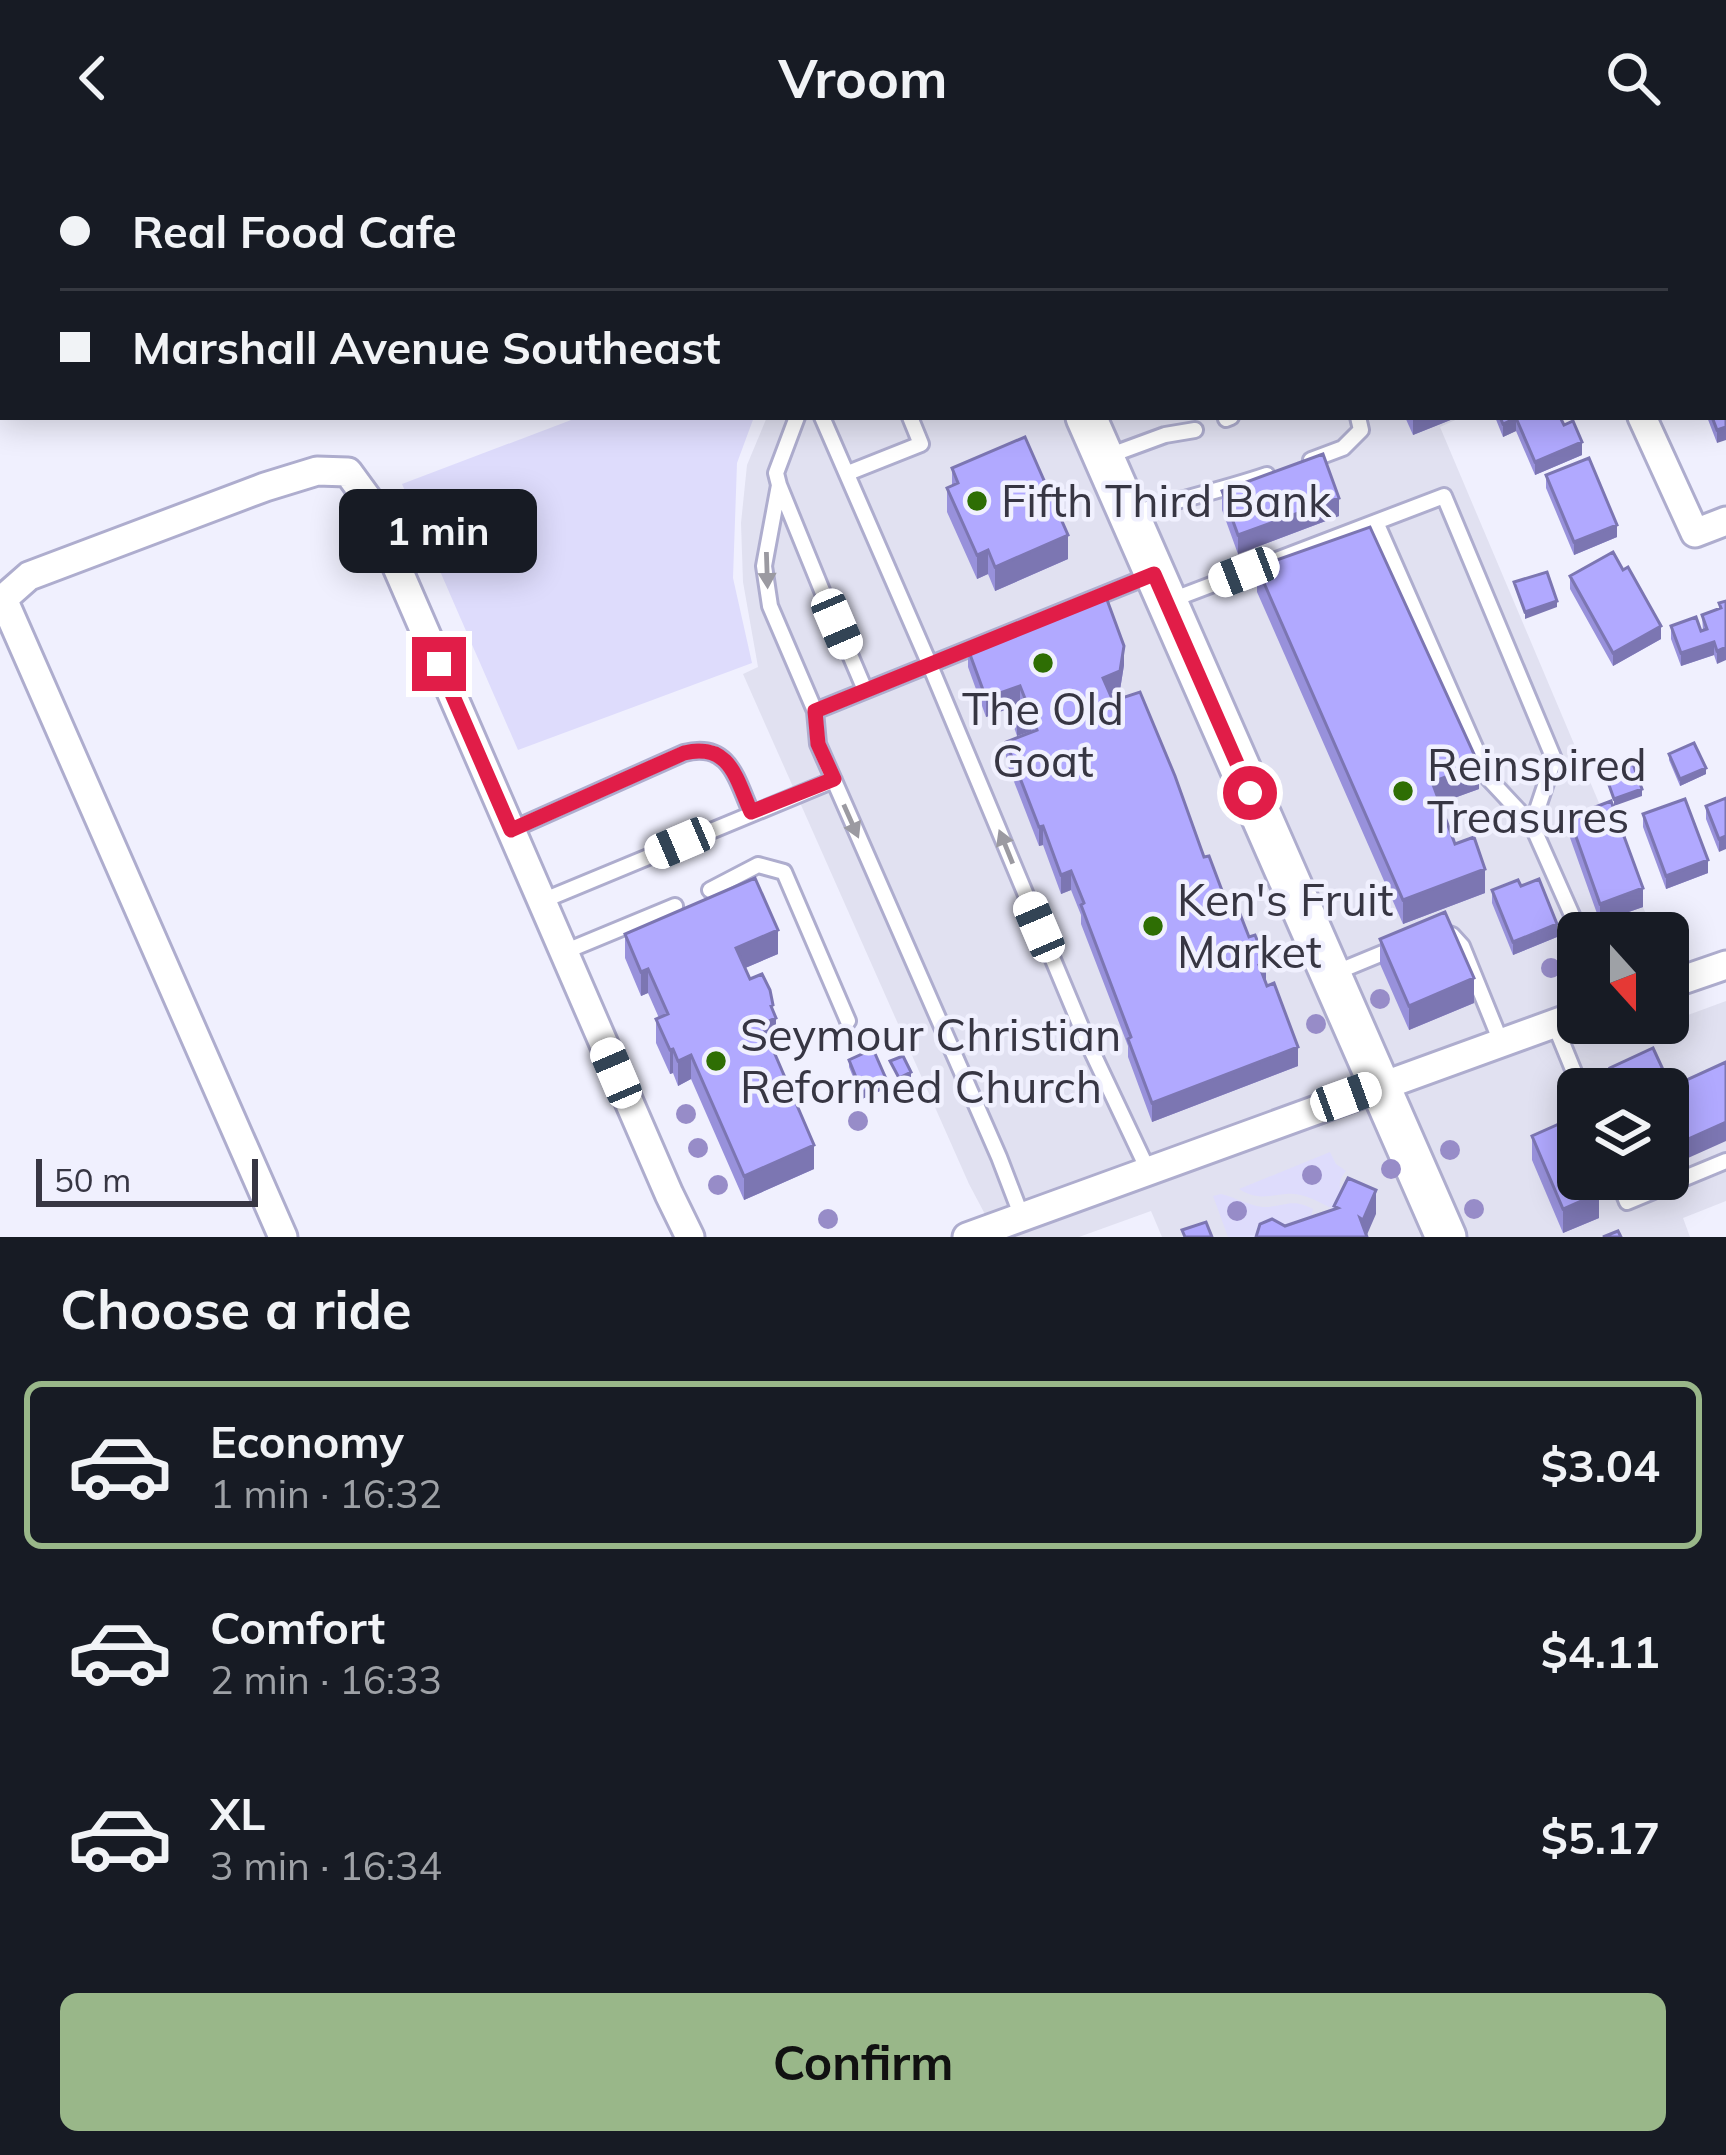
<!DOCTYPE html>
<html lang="en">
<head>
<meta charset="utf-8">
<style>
	:root { --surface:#171b24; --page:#242831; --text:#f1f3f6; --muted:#9ea1a6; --line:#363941; --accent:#99b789 }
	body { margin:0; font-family:Mulish,sans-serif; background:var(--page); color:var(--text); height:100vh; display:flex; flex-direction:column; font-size:45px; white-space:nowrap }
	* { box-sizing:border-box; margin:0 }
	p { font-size:39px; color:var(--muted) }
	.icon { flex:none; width:66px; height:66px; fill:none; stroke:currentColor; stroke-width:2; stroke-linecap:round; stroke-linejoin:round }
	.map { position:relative; height:1081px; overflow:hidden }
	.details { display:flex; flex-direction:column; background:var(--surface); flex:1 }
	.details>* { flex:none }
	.guide { position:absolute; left:0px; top:0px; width:1728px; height:264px; box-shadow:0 6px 30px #0003; display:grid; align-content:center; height:264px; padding:0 60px; background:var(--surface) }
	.needle { width:78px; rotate:159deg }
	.fabs { position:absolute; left:1557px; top:756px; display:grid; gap:24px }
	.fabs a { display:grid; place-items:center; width:132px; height:132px; border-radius:18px; background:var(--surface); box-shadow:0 6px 30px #0003; font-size:60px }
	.scale { position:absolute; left:36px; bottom:30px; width:222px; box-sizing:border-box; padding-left:12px; border:6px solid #373643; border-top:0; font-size:33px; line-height:42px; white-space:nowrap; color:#373643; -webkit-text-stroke:9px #f0f0fe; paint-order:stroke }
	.end { position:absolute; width:54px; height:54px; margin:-27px; border:15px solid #e11d48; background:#fff; box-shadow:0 0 0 6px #fff }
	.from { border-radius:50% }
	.bubble { position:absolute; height:84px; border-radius:18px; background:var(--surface); box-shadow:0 6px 30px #0003; font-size:39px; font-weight:700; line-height:84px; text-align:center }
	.car { position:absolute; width:36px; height:72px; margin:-36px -18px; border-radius:15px; box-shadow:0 0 9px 3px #0007; background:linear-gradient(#fff 24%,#345 0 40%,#fff 0 76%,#345 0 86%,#fff 0) }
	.guide b { display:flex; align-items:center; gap:42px; height:114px; font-size:45px }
	.guide b+b { border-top:3px solid var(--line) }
	.guide i { width:30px; height:30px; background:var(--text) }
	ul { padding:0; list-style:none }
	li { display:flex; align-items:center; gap:36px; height:168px; margin:0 24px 18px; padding:0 36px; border:6px solid transparent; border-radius:18px }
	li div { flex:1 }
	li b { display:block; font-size:45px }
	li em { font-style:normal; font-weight:700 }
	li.current { border-color:var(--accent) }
	li>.icon { width:108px; height:108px; stroke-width:1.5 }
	h2 { padding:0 60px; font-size:54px; line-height:144px }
	.action { display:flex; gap:24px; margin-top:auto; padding:24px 60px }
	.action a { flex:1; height:138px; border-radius:18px; background:var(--accent); color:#111; font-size:48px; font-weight:700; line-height:138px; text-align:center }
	header { display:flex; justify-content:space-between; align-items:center; height:156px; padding:0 60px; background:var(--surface); font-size:54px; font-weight:700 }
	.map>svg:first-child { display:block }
</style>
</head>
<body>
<header><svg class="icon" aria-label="back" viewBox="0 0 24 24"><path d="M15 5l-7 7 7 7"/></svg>Vroom<svg class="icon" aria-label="search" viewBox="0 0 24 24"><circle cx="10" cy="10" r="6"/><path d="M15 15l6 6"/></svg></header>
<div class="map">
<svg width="1726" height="1081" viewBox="0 0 1726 1081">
	<rect width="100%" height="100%" fill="#f0f0fe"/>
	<path fill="#e1e1f1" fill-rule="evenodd" d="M767,261H1462L1440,271L1654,777H1578V867H1668V811L1688,859L1726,845V1045L1683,1062L1690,1081H1162L1151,1055L1079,1081H997L969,1028L743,518L758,511L743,426L741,367L747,309ZM1578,933H1668V1023H1578Z"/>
	<path fill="#dedcfc" d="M579,261H754L737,307L733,422L752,507L518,594L402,328Z
		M1330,996L1336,1008L1346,1015C1338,1025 1337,1033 1346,1042L1333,1053C1319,1046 1303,1036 1286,1038C1266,1040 1256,1044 1239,1033Z
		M1221,1038C1234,1041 1248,1049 1262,1051C1284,1052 1290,1041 1313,1053L1310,1064L1323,1081H1228L1213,1040Z"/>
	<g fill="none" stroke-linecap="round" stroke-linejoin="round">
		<g stroke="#aeadce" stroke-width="20">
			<path id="lane" d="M534,0L535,3
				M797,261L776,317L779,329L764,410L770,450L815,555L818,588L999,1001L1022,1061
				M822,261L929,507L1087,885L1148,1014
				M1226,263L1231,261
				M1108,300L1165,279L1195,274
				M1311,304L1343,292L1361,274L1358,261
				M848,317L921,288L910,261
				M779,329L823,437
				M1133,357C1178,344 1223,334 1267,319
				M1376,366L1489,623L1532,669L1580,777
				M1169,445L1444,340L1554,603L1532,669
				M837,468L865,534
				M815,555L1149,420
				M511,674L684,597C729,585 736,622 751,656
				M710,734L758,709L784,716L848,865
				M542,745L834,624
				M1444,776L1452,779L1462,790L1501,886
				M564,796L675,750
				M1332,818L1395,792
				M1554,867L1581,933
				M1618,1023L1627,1046L1726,1005"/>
		</g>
		<g stroke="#aeadce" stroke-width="33">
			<path id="street" d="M0,1L3,8
				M42,3L50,0
				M1215,3L1223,0
				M1642,261L1695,377L1726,365
				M1668,829L1726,809
				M283,1081L3,443L29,420L265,331L317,315L348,316L367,342L669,1038L690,1081
				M967,1081L1578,859"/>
		</g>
		<g stroke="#aeadce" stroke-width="45">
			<path id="secondary" d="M972,0L973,3
				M1086,261L1446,1081"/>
		</g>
		<use href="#lane" stroke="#fff" stroke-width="14"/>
		<use href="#street" stroke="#fff" stroke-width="27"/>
		<use href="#secondary" stroke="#fff" stroke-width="39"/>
	</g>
	<g fill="#978cc8">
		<circle cx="1551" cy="812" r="10"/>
		<circle cx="1380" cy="843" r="10"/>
		<circle cx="1316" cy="868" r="10"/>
		<circle cx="686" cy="958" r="10"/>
		<circle cx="858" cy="965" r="10"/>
		<circle cx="698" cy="992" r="10"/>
		<circle cx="1450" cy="994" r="10"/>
		<circle cx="1391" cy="1013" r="10"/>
		<circle cx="1312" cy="1019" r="10"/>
		<circle cx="718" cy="1029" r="10"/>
		<circle cx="1474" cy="1053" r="10"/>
		<circle cx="1237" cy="1055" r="10"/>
		<circle cx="828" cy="1063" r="10"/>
	</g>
	<path fill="#9891db" d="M1405,261H1458L1413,279Z
		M1495,261H1560L1582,299L1535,319L1516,275L1503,281Z
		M1707,261H1725L1717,287Z
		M952,312L1068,403L995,435L988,418L977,423L947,356V332L952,329Z
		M1546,319L1617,381L1574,399L1546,332Z
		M1222,335L1339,360L1238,398L1222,354Z
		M1257,411L1479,633L1440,647L1455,688L1485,737L1403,768L1257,436Z
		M1570,420L1661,483L1613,510L1570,433Z
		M1726,445L1717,508L1714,499L1681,510L1671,483V470L1703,475L1702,459L1719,453V447Z
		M968,493L1124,509L1120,534L1110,538L1113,545L1204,701L1266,825L1298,910L1152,966L1128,901V890L1081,768V759L1071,734L1061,738L1043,689L1039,690L1006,605V586L1031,575L1017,580L1013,568V551L986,561L968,511Z
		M1669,598L1706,618L1680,630L1669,604Z
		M1726,642L1719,696L1706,663V650Z
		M1643,658L1708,717L1666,733L1643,671Z
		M1569,661L1643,751L1600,766L1569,679Z
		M1521,730L1557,781L1513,799L1492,747V734Z
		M625,778L778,798L745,812L750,823L773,856L776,887L771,889L814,1013L744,1044L691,923L678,930L673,917L670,918L656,887V863L659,862L648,837L641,840L625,802Z
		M1380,783L1474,847L1409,874L1380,808Z
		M849,904L887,932L862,943L849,911Z
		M1610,912L1668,933H1611Z
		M1532,980L1599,1062L1563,1077L1532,1004Z"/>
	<path fill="#7c76b2" d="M1507,0H1534V2L1500,3Z
		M1550,0H1573L1565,3H1550Z
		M1413,261H1458L1413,279Z
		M1516,262V275L1503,281V268Z
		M1726,271V284L1717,287V274Z
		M1582,286V299L1535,319V306Z
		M1339,342V360L1238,398V379Z
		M1617,369V381L1574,399V386Z
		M1068,379V403L995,435V411Z
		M988,394V418L977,423V399Z
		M1557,445V451L1525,463V456Z
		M1661,470V483L1613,510V497Z
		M1714,486V499L1681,510V497Z
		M1124,490V509L1120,534L1103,541V522Z
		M1726,491V504L1717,508V495Z
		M1020,530V548L986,561V542Z
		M1031,556V575L1017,580V561Z
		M1479,609V633L1432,650V626Z
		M1706,612V618L1680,630V623Z
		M1642,633V640L1614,650V643Z
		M1043,670V689L1039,690V671Z
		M1726,680V693L1719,696V683Z
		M1708,704V717L1666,733V720Z
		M1485,713V737L1403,768V744Z
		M1071,715V734L1061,738V719Z
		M1643,732V751L1600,766V748Z
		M1557,768V781L1513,799V786Z
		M778,774V798L736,816V792Z
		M1266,806V825L1259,809Z
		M648,813V837L641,840V816Z
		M1474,822V847L1409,874V850Z
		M773,849V864L776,862V887L762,892V868Z
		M1298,891V910L1152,966V947Z
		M673,893V917L670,918V894Z
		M691,899V923L678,930V905Z
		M911,916V923L899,929V922Z
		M887,925V932L862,943V936Z
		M1726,966V985L1668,1011V992Z
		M814,989V1013L744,1044V1020Z
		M1376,1034V1058L1366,1081H1363V1064Z
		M1599,1037V1062L1563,1077V1053Z"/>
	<path fill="#b1a9ff" stroke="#7c76b2" stroke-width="3" d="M1416,0H1451L1452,3H1410Z
		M1484,0H1507L1500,3H1486Z
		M1726,215V271L1717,274L1712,261H1725Z
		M1500,261H1560L1564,269L1573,265L1582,286L1535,306L1516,262L1503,268Z
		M1025,281L1068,379L995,411L988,394L977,399L947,332L958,327L952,312Z
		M1323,298L1339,342L1238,379L1222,335Z
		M1589,302L1617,369L1574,386L1546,319Z
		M1370,371L1479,609L1432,626L1455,688L1474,681L1485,713L1403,744L1257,411Z
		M1613,396L1623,414L1628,411L1661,470L1613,497L1570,420Z
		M1547,416L1557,445L1525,456L1514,426Z
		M1106,441L1124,490L1120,515L1103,522L1113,545L1140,536L1175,620L1204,701L1209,700L1232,761L1240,758L1249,781L1255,779L1266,806L1259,809L1267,830L1274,827L1298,891L1152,947L1128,883L1131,881L1081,749L1084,747L1071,715L1061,719L1043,670L1039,671L1006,586L1037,574L1031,556L1017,561L1013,549L1026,545L1020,530L986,542L968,493Z
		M1726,445V491L1717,495L1714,486L1681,497L1671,470L1696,461L1701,475L1707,473L1702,459L1721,452L1719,447Z
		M1694,587L1706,612L1680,623L1669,598Z
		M1633,608L1642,633L1614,643L1605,618Z
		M1726,642V680L1719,683L1706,650Z
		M1685,643L1708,704L1666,720L1643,658Z
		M1611,645L1643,732L1600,748L1569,661Z
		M755,722L778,774L736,792L750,823L762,818L770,834L773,849L771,850L776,862L762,868L814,989L744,1020L691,899L678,905L673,893L670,894L656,863L668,858L648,813L641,816L625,778Z
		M1539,723L1557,768L1513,786L1492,734L1518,724L1521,730Z
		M1445,756L1474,822L1409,850L1380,783Z
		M1653,892L1671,931L1726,906V966L1668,992V933H1620L1610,912Z
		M873,893L887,925L862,936L849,904Z
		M903,900L911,916L899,922L890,905Z
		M1568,964L1578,987V1023H1593L1599,1037L1563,1053L1532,980Z
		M1348,1022L1376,1034L1363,1064L1360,1062L1367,1081H1256L1260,1068L1272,1063L1285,1070L1338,1052L1334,1050Z
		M1206,1066L1212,1081H1185L1182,1074Z
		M1618,1075L1621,1081H1603Z"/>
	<defs><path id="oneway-solid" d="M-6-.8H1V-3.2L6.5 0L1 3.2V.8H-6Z" transform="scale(3)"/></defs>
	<g fill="#9b9aa1">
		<use href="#oneway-solid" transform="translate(767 414) rotate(88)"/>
		<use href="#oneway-solid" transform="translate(851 665) rotate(66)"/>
		<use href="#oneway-solid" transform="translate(1006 691) rotate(-112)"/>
	</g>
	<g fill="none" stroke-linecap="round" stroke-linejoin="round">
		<path stroke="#e11d48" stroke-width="15" d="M439,508L511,674L684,597C730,586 736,622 751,656L834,623L818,588L815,555L1154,418L1250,637"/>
	</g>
	<g fill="#2e6e04" stroke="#f0f0fe" stroke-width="4.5">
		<circle cx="977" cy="345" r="12"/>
		<circle cx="1043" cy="507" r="12"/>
		<circle cx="1403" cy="635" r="12"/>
		<circle cx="1153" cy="770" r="12"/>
		<circle cx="716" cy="905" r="12"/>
	</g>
	<g text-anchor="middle" stroke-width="9" stroke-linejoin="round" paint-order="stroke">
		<g font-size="45" fill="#373643" stroke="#f0f0fe" text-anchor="start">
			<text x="1001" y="361">Fifth Third Bank</text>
			<text x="1043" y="569" text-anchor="middle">The Old<tspan x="1043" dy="52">Goat</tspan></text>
			<text x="1427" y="625">Reinspired<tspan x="1427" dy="52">Treasures</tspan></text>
			<text x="1177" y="760">Ken's Fruit<tspan x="1177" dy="52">Market</tspan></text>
			<text x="740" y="895">Seymour Christian<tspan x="740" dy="52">Reformed Church</tspan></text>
		</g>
	</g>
</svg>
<div class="fabs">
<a><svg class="needle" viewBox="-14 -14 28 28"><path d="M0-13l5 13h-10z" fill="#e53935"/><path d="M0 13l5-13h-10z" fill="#9ea1a6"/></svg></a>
<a><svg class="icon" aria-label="layers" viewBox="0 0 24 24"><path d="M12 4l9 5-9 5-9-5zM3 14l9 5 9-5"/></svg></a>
</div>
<div class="scale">50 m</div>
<i class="end from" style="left:1250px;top:637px"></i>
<i class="end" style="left:439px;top:508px"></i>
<div class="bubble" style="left:339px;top:333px;width:198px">1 min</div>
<i class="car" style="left:1244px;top:416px;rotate:249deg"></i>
<i class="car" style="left:837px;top:468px;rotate:157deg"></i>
<i class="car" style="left:680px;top:687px;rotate:247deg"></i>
<i class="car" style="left:1039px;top:771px;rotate:337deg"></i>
<i class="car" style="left:616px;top:917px;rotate:337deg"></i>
<i class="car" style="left:1346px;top:941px;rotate:70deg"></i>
<div class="guide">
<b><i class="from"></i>Real Food Cafe</b>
<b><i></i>Marshall Avenue Southeast</b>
</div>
</div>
<section class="details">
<h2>Choose a ride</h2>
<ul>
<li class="current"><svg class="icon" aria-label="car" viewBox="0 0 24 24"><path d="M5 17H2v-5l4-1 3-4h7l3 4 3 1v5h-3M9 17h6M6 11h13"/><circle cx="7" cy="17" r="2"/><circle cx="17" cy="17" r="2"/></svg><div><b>Economy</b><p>1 min · 16:32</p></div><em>$3.04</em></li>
<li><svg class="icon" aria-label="car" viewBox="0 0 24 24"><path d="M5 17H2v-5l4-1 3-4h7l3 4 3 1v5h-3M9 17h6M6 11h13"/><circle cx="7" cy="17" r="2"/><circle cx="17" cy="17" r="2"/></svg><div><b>Comfort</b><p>2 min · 16:33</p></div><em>$4.11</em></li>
<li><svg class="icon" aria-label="car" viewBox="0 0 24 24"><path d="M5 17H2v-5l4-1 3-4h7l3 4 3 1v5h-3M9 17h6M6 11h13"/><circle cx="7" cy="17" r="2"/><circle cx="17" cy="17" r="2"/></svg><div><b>XL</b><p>3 min · 16:34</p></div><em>$5.17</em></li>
</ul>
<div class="action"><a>Confirm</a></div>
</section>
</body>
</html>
